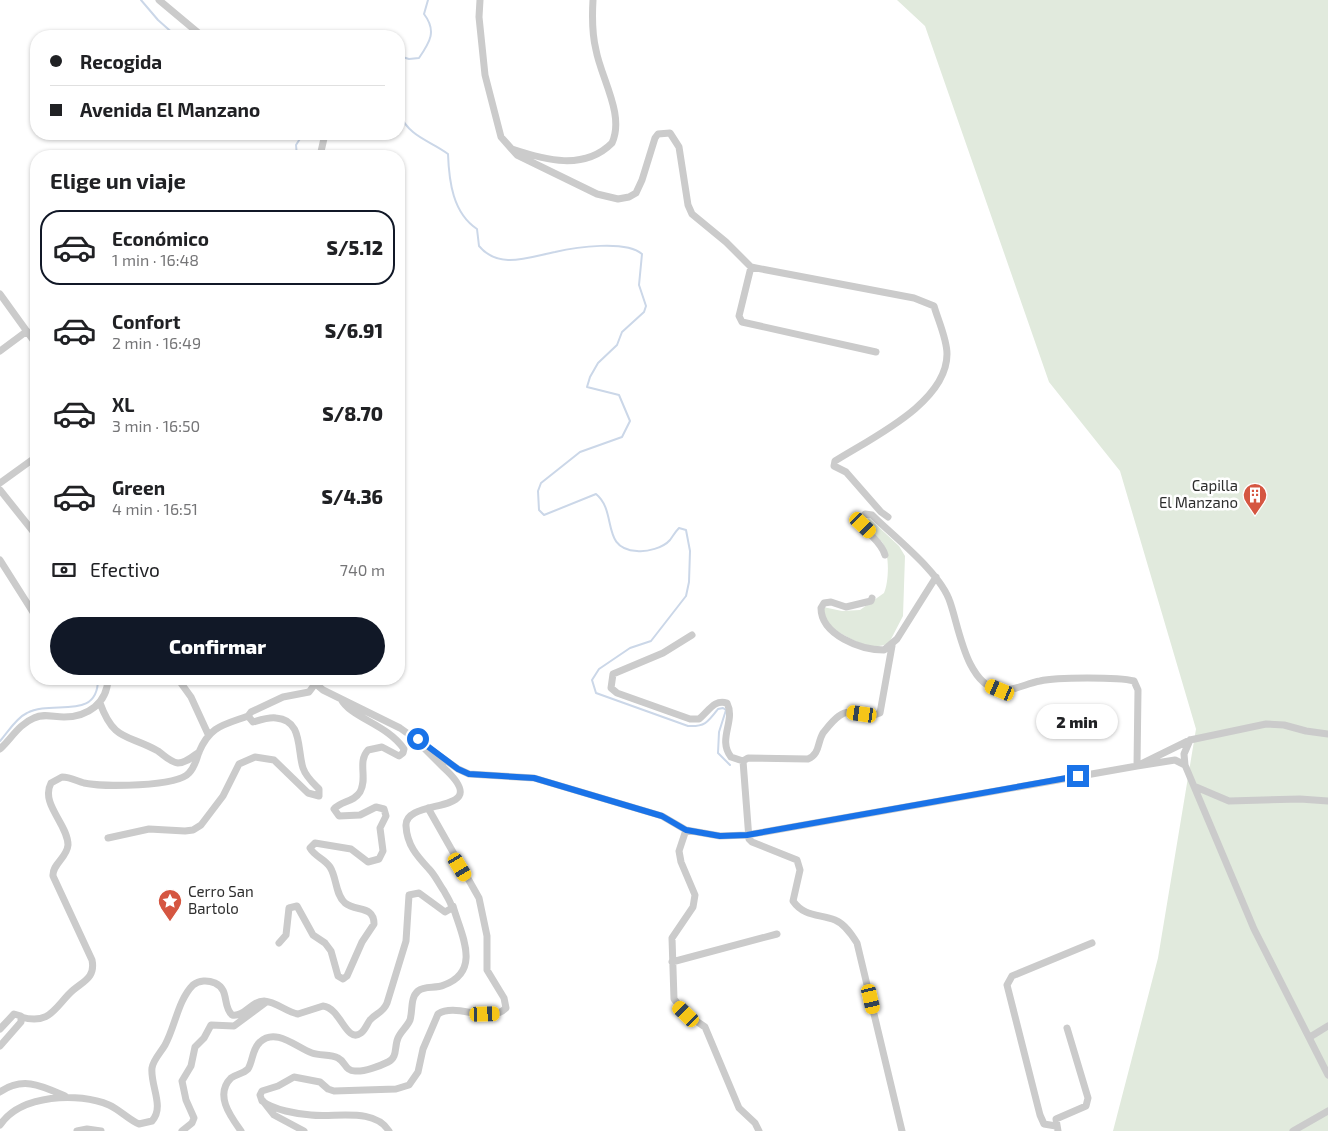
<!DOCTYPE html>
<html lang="es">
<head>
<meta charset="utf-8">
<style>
	:root { --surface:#fff; --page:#f2f2f2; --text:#202124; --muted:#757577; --line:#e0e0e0; --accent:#111827 }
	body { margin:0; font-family:"Exo 2",sans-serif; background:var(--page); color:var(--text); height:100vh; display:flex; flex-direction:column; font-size:19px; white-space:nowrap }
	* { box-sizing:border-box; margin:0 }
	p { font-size:16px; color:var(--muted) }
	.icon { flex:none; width:28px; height:28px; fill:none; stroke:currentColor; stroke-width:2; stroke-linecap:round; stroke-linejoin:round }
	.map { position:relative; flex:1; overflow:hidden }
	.panel { position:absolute; left:30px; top:150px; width:375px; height:535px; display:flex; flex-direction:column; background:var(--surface); border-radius:20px; box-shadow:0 1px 4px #0004 }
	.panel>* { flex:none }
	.top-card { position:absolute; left:30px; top:30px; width:375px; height:110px; border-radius:20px; box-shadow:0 1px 4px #0004; display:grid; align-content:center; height:110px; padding:0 20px; background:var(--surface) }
	.end { position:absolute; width:22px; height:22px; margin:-11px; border:6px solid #1a73e8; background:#fff; box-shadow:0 0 0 2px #fff }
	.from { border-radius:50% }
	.bubble { position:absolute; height:35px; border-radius:18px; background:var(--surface); box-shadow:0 1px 4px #0004; font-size:16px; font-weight:800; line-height:35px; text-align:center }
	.car { position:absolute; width:15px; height:30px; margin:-15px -8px; border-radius:6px; box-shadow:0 0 4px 1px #0007; background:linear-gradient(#f5c518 24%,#345 0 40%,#f5c518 0 76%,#345 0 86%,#f5c518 0) }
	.top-card b { display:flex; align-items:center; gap:18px; height:48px; font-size:19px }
	.top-card b+b { border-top:1px solid var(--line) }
	.top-card i { width:12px; height:12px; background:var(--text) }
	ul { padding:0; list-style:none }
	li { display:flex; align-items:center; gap:15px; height:75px; margin:0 10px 8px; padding:0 10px; border:2px solid transparent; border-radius:20px }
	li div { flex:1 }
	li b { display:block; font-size:19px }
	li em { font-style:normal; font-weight:800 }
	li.on { border-color:var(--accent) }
	li>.icon { width:45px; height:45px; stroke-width:1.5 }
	h2 { padding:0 20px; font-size:22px; line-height:60px }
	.pay { display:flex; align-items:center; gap:12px; height:55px; padding:0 20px; font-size:19px }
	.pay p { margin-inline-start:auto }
	.button { display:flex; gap:10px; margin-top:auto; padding:10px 20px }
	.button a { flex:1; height:58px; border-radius:30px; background:var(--accent); color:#fff; font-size:20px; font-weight:800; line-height:58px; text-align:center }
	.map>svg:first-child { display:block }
</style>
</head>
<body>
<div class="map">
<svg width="1328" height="1131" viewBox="0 0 1328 1131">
	<rect width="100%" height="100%" fill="#fff"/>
	<path fill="#e1eadd" d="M897,0H1328V1131H1113L1158,958L1196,729L1120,471L1049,382L925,26Z
		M869,518L899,546L905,556L903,616L889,643C869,653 848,637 830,627L826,623L823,607L842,611L860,610L884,593C889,582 890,552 882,542C876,535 867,530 865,520Z"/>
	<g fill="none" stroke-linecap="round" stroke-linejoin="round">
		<path stroke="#cbd7e8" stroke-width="2" d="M141,0L158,20L176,36
			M399,56L409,59L419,58C430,42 437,31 424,14L428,0
			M399,114C411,138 429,140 448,154C449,182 453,213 477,229L479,246C499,270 529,257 555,252C576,247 626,240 642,254L639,285L646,306L644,312L622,332L617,345L598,363L590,377L587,387L619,395L630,421L622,437L580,452L541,483L538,491L539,510L544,515L596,494C618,512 600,549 637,551C647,552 663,548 670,540C673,536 675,532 679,528L686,530L690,551L689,582L686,596L651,641L630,648L599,669L592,680L596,693L688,726C705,727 708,722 718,709L723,708L726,710L719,732L718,753L730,765
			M297,156L296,145L303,134
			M0,741C8,732 16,718 27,713C52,699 98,722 98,679"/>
		<path stroke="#cbcbcb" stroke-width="7" d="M159,0L202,36
			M480,0L479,17L485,75L501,137L517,155L597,194L618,199L629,197L636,193L642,180L655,138L658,134L670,133L679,147L688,205L692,214L726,242L751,267L914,298L934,306C938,320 947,339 947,354C947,403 871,438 835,461L834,466L846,472L881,512L888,517
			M512,149C545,160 584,171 612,143C625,115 601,78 596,50C592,34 592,17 593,0
			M320,156L325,134
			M751,267L739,316L742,322L876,352
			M0,294L36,344
			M0,351L27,331
			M0,483L36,457
			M0,490L36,535
			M885,555C881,540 865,534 861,520L865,514L872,515C894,537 941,573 950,602C959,627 966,684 999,690C1013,692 1027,683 1040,681C1056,677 1119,677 1134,681L1138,690L1137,766L1175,760L1185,765L1254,929L1328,1075
			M0,560L36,617
			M872,598L871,601L846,607L831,602L824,603L821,608C821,635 861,650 884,650L897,639L936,577
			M692,635L663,653L613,674L611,688L617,693L690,719H699C709,711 714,699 727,703C736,721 717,739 731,757L743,761L748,758L808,759C820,754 817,743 823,733C827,728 833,720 839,716C851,706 867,720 880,713L892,646
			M178,679L191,697L208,734
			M310,679L323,690L400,728L458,769L469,774L534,778L662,816L686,830L720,836L747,835L1137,766L1190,740L1266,724L1284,725L1306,731L1328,734
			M100,703C114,742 128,734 158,751C164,755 170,762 178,763C186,763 192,757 199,752
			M0,749C11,739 19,724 34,718C44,713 53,717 64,717C88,717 107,703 108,679
			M743,761L749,839L752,842L797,860L800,870L793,901C804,917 820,914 835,920C845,924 852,935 857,943L902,1131
			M1185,765L1184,754L1190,740
			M1196,787L1229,801L1300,799L1328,801
			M686,830L679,851L681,862L695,895L693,907L672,938L674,999L686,1014L705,1027L739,1108L755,1123L759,1131
			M108,838L149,829L185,831L193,830L201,825L223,796L239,764L255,757L274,760L308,793L319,796V789C313,783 306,777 303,768C297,750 303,720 276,718C269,717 260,720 253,722L248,716L251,712L283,697L309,692L315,684
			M279,943L286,935L289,908L297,906L313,935L325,943L331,951L338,976L343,979L347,976L362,942L374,924C374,905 356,912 345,903C335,894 337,878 330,867C325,859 314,856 310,848L315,843L351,849L368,862L379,859L383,851L380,828L386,816L384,809L376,807L360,815L339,816L334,809C341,801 354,802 360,792C368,778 357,762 368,750L382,747L399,756L403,753L404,749C387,724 351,718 341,699
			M672,962L777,934
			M21,1017C49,1025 54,1009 70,993C81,982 96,979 92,960L53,876C52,864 67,858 68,845C68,824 40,804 51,783L62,777C70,777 77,781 84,783C103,787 177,787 189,773C195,767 196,760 199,752C210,726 223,725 248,716
			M0,1029L14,1014L21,1016V1022L0,1046
			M1310,1037L1328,1026
			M0,1092C23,1076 42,1086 65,1096
			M263,1101L274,1115L304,1131
			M0,1125C21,1094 79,1092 109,1105C120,1110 129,1120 139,1124L152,1121C165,1107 150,1085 152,1068C153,1060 161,1052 165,1045C175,1027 178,1000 193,985C199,980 208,980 215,983C230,990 222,1006 232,1015C245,1017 251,1001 264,1001C277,1002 286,1012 298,1014L323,1006C341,1008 346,1044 361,1033C365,1030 367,1024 370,1020C376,1013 383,1013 387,1003L406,941L409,895L419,893L445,912L452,908C451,902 447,897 444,891C439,884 435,875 429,869C417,856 407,845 406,826C404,796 497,817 444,768C438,762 431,755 425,749
			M1056,1126L1044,1124L1040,1115L1007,985L1012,976L1092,943
			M77,1131L87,1129L101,1131
			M182,1131L192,1123L194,1118L186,1100L182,1081L191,1066L195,1047L204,1038L211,1025L234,1026L265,1003
			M241,1131C231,1117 214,1095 231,1078C236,1074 243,1074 248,1069C253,1061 252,1049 260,1042C276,1027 297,1048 312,1053C320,1056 331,1054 338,1058C346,1062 345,1071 355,1071C364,1072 380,1066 388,1062C398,1057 394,1047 398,1038C401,1031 407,1027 410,1020C413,1010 410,998 418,991C425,985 435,989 444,985C483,971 460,932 453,906
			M389,1131C374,1107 335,1118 311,1115C297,1114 274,1110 262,1101L260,1095L262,1091L278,1086L294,1077L320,1082L328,1089L334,1091L396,1089L409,1085L418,1072L423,1049L438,1014C457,1002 489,1025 506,1008L504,998L487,970V936L479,898L428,808
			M1058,1131L1056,1119L1086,1106L1088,1098L1067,1028
			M1293,1131L1328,1111"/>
	</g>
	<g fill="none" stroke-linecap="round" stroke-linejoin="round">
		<path stroke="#1a73e8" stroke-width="6" d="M418,739L458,769L469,774L534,778L662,816L686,830L720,836L747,835L1078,776"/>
	</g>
	<defs>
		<g id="building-pin" transform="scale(1.25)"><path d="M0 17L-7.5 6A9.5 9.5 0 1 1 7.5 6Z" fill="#d55641" stroke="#fff"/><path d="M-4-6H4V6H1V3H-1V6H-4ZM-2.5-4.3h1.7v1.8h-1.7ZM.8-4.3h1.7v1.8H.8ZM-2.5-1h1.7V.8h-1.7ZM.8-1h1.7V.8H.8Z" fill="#fff"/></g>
		<g id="sight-pin" transform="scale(1.25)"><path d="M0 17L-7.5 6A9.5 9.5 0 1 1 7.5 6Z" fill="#d55641" stroke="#fff"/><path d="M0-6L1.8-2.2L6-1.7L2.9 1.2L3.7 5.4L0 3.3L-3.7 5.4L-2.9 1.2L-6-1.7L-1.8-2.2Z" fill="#fff"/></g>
	</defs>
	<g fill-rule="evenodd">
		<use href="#building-pin" x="1255" y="495"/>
		<use href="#sight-pin" x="170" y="901"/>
	</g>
	<g text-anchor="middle" stroke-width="5" stroke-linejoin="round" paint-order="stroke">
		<g font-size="15" fill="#2e2e2e" stroke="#fff" text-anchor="end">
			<text x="1238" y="491">Capilla<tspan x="1238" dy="17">El Manzano</tspan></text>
			<text x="188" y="897" text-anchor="start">Cerro San<tspan x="188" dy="17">Bartolo</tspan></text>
		</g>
	</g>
</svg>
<i class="end from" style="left:418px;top:739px"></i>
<i class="end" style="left:1078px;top:776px"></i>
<div class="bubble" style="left:1036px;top:704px;width:82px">2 min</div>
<i class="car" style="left:863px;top:525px;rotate:134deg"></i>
<i class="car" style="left:1000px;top:690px;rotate:293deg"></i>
<i class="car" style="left:862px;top:714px;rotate:278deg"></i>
<i class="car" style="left:460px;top:867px;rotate:149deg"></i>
<i class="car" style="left:871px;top:999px;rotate:167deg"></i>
<i class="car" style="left:485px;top:1014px;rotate:88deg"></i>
<i class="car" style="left:686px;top:1014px;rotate:314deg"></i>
<div class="top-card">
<b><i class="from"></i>Recogida</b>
<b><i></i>Avenida El Manzano</b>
</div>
<section class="panel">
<h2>Elige un viaje</h2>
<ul>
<li class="on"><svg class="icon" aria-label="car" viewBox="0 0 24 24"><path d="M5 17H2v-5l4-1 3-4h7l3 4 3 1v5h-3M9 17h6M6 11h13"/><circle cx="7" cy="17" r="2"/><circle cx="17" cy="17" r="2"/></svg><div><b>Económico</b><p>1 min · 16:48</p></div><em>S/5.12</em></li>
<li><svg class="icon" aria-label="car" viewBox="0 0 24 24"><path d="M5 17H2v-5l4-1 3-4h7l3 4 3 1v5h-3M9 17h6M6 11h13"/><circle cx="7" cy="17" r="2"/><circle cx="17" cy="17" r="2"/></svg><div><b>Confort</b><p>2 min · 16:49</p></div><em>S/6.91</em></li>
<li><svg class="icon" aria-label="car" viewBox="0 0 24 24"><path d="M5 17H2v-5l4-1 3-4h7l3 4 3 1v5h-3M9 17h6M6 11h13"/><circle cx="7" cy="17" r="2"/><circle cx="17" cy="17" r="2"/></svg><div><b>XL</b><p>3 min · 16:50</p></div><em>S/8.70</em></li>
<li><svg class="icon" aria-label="car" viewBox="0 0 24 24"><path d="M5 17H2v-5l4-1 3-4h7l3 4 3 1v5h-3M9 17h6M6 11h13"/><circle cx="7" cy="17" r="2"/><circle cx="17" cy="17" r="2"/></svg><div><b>Green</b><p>4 min · 16:51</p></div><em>S/4.36</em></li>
</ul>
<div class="pay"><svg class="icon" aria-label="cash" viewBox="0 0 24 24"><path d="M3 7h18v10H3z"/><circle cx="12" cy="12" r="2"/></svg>Efectivo<p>740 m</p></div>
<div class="button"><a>Confirmar</a></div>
</section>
</div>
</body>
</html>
